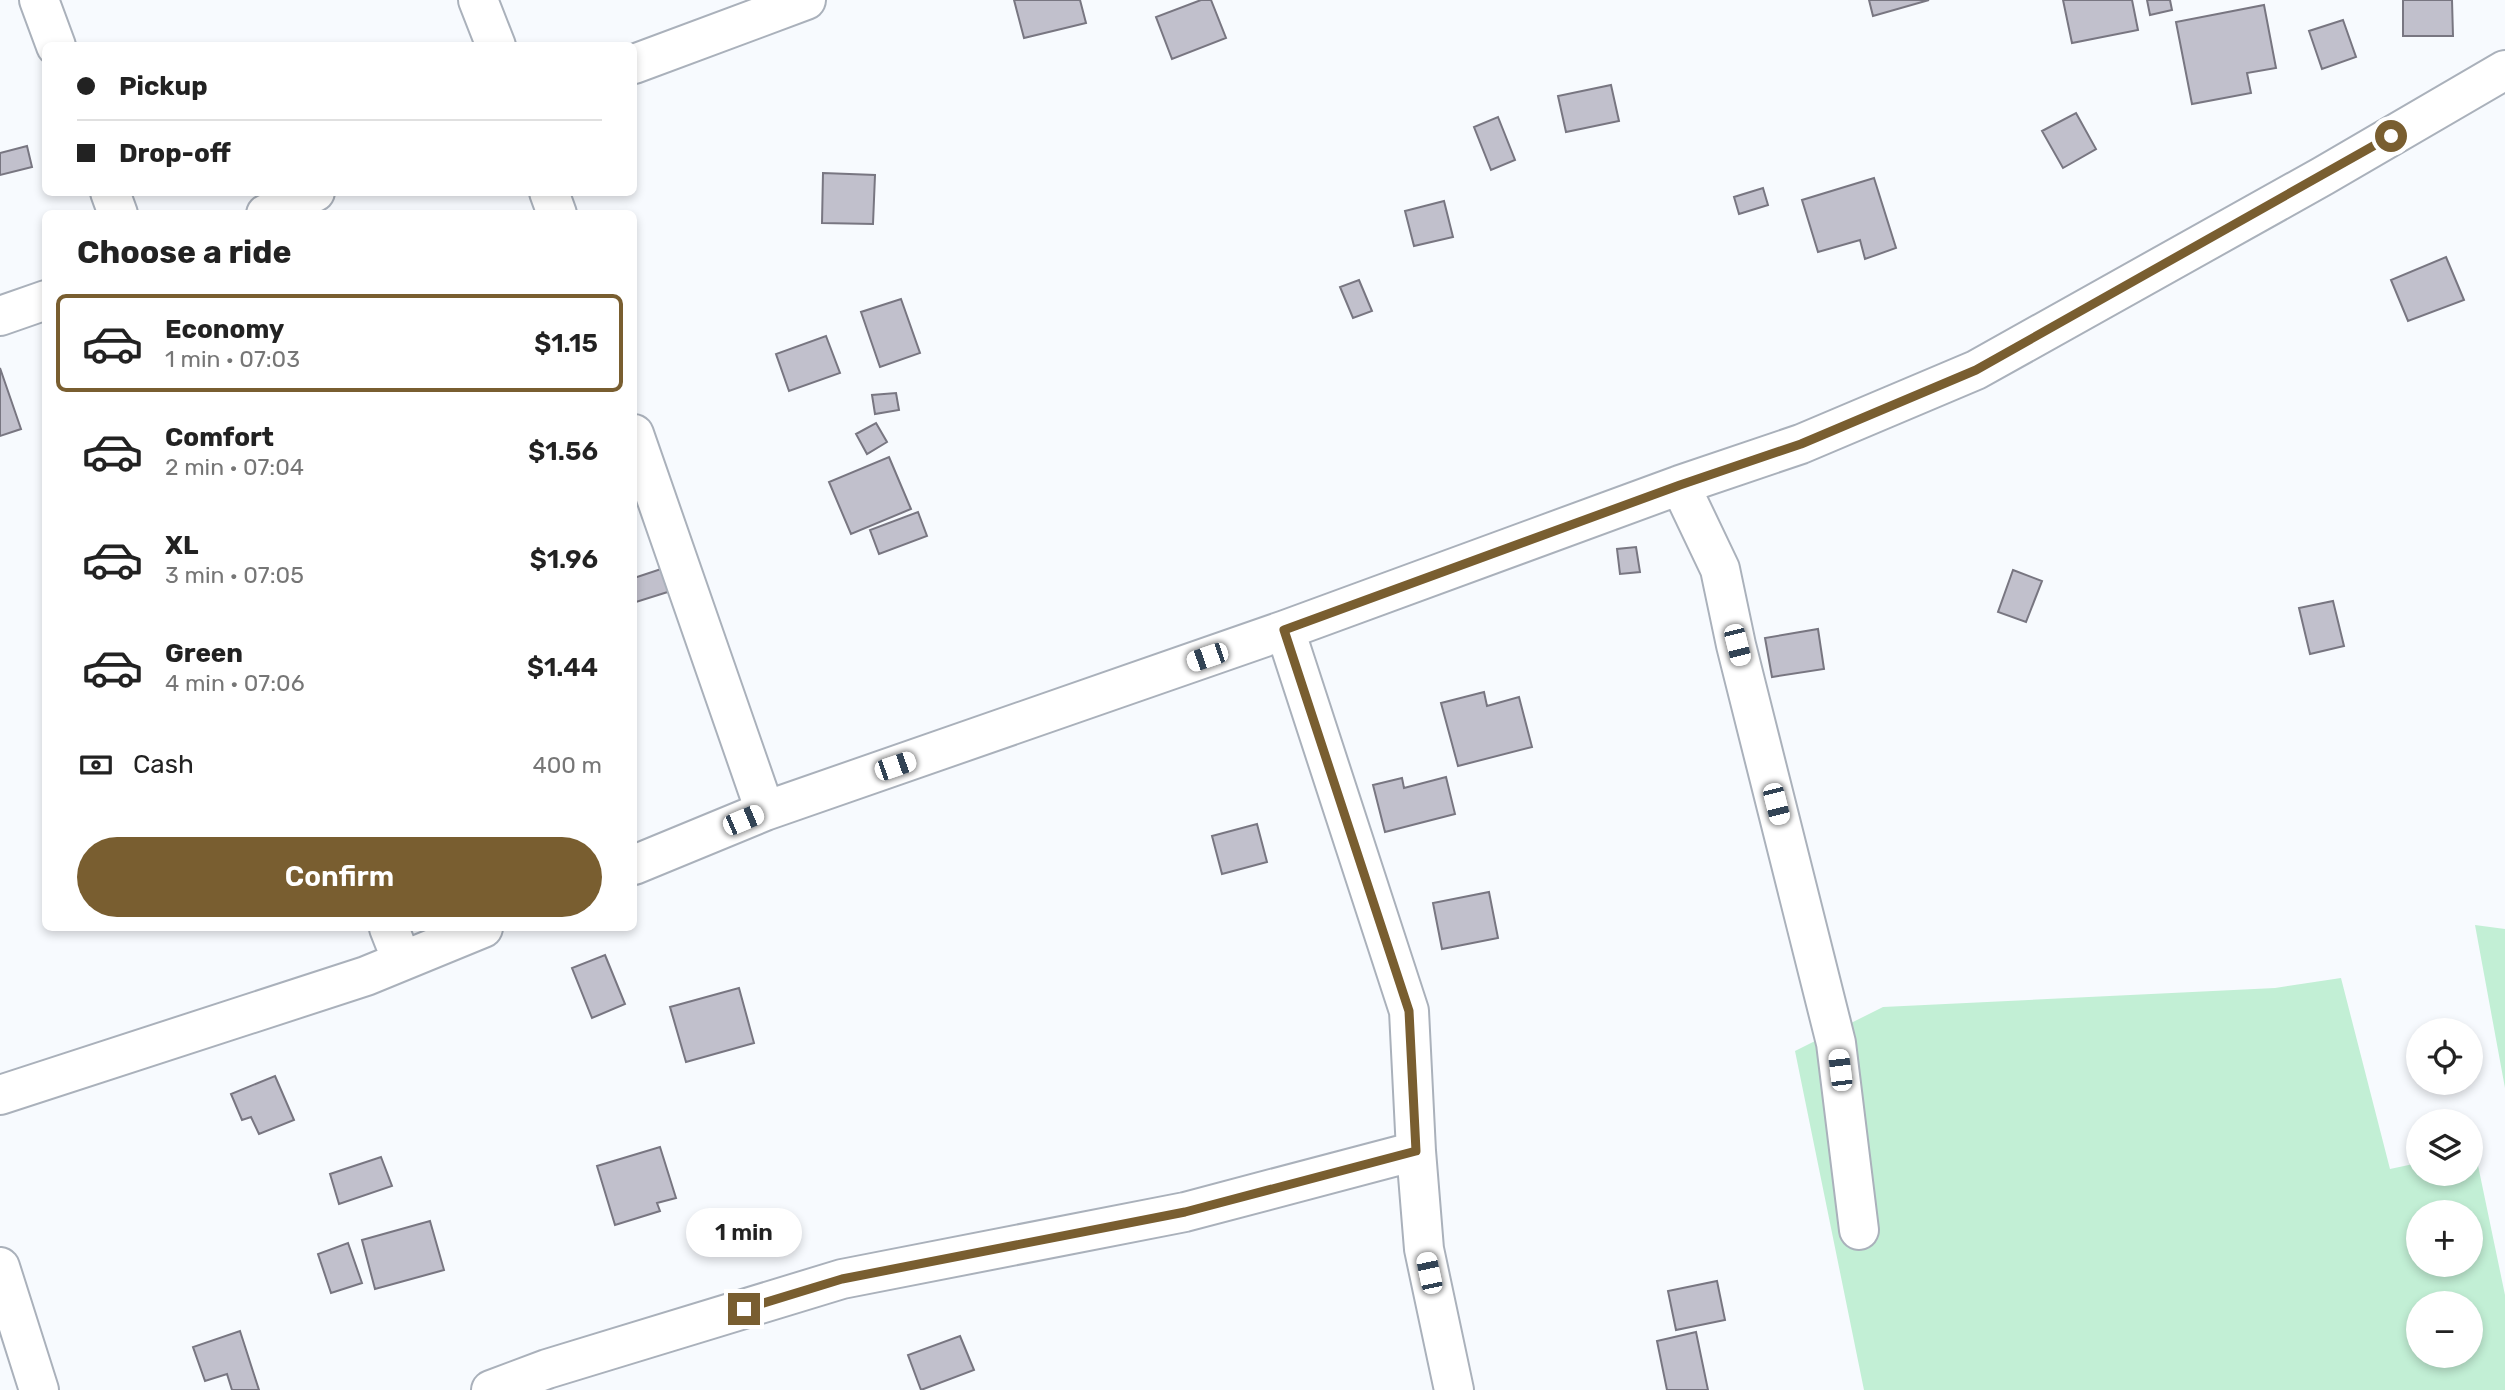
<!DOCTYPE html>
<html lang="en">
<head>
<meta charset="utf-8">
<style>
	:root { --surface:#fff; --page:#f2f2f2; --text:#222; --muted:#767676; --line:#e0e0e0; --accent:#795e30 }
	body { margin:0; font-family:Rubik,sans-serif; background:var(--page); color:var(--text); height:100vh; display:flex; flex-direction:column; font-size:26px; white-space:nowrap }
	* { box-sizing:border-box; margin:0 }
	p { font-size:23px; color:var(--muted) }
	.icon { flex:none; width:38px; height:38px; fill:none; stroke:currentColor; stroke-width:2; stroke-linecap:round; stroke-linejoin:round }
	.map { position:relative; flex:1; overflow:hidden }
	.drawer { position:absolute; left:42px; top:210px; width:595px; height:721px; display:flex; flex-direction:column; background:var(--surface); border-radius:10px; box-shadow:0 4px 10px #0003 }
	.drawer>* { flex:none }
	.guide { position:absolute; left:42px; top:42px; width:595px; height:154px; border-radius:10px; box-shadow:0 4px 10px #0003; display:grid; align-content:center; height:154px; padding:0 35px; background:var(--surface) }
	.fabs { position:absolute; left:2406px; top:1018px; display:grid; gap:14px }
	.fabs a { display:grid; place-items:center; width:77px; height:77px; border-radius:50%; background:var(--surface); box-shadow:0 4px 10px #0003; font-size:35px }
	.end { position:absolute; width:32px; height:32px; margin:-16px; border:9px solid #795e30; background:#fff; box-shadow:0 0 0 4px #fff }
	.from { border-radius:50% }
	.bubble { position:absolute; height:49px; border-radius:24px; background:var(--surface); box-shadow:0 4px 10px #0003; font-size:23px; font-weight:600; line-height:49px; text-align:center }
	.car { position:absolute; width:21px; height:42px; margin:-21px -10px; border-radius:9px; box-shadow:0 0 5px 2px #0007; background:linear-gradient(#fff 24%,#345 0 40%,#fff 0 76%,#345 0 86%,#fff 0) }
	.guide b { display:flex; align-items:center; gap:24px; height:66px; font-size:26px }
	.guide b+b { border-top:2px solid var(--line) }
	.guide i { width:18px; height:18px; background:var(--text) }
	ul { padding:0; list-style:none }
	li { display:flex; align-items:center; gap:21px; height:98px; margin:0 14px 10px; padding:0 21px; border:4px solid transparent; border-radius:10px }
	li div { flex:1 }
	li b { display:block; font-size:26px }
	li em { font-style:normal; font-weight:600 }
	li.current { border-color:var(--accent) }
	li>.icon { width:63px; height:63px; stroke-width:1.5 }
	h2 { padding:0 35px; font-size:32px; line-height:84px }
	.pay { display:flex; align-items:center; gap:18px; height:77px; padding:0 35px; font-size:26px }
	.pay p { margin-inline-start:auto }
	.action { display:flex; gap:14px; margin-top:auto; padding:14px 35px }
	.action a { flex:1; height:80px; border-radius:42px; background:var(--accent); color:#fff; font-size:28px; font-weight:600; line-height:80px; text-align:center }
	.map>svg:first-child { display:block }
</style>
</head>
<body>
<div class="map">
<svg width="2505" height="1390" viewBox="0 0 2505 1390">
	<rect width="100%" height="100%" fill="#f7fafe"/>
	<path fill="#c2efd5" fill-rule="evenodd" d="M2475,925L2505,929V1088Z
		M2341,978L2390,1169L2418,1163V1174H2471V1152L2475,1151L2505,1295V1390H1864L1795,1051L1883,1007L2275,988ZM2418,1213H2471V1265H2418ZM2418,1304H2471V1356H2418Z"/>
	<path fill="#c1c0cc" stroke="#787681" stroke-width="2" d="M1014,0H1080L1086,23L1024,38Z
		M1201,0H1211L1226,38L1172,59L1156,17Z
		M1869,0H1929L1873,16Z
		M2063,0H2132L2138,30L2072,43Z
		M2147,0H2170L2172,10L2150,15Z
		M2403,0H2452L2453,36H2403Z
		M2264,5L2276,68L2247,73L2251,93L2192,104L2176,22Z
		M2343,20L2356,57L2322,69L2309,31Z
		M1611,85L1619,121L1566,132L1558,96Z
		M2076,113L2096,149L2063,168L2042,131Z
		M1498,117L1515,160L1491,170L1474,127Z
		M27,146L32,167L0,175V153Z
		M823,173L875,175L873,224L822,223Z
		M1874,178L1896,248L1865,259L1860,240L1818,252L1802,200Z
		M1763,188L1768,205L1739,214L1734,197Z
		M1444,201L1453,237L1414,246L1405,211Z
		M2446,257L2464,300L2408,321L2391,280Z
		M1359,280L1372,311L1353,318L1340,287Z
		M901,299L920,353L880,367L861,312Z
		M826,336L840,373L789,391L776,354Z
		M0,368L21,429L0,436Z
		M896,393L899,410L875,414L872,395Z
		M876,423L887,442L867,454L856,434Z
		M889,457L911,509L851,534L829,482Z
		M918,512L927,536L879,554L870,530Z
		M1636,547L1640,572L1620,574L1617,549Z
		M667,567L674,590L636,602L634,594V578Z
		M2013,570L2042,581L2026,622L1998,612Z
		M2333,601L2344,646L2310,654L2299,608Z
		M1818,629L1824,669L1772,677L1765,638Z
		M1484,692L1487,706L1519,697L1532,747L1458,766L1441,703Z
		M1446,777L1455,814L1385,832L1373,785L1402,778L1404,788Z
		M1257,824L1267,862L1222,874L1212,836Z
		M1489,892L1498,938L1442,949L1433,903Z
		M605,955L625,1004L592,1018L572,968Z
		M739,988L754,1043L686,1062L670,1007Z
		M275,1076L294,1120L259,1134L251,1117L242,1120L231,1094Z
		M660,1147L676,1198L657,1203L660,1211L615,1225L597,1166Z
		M381,1157L392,1186L339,1204L330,1174Z
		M430,1221L444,1270L375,1289L362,1240Z
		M348,1243L362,1283L331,1293L318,1254Z
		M1717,1281L1725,1320L1676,1330L1668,1291Z
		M240,1331L259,1390H232L227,1374L205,1381L193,1347Z
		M1696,1332L1708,1390H1667L1657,1341Z
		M960,1336L974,1370L921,1390L908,1355Z"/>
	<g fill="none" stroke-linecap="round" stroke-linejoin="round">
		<g stroke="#aab1bb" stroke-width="42">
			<path id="minor" d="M39,0L56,46
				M478,0L496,46
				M634,64L806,0
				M110,192L118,214
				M549,192L557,214
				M266,214L315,192
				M0,316L46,300
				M634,434L765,811
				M1680,485L1720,569L1736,645L1836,1043L1859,1230
				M1285,630L1409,1011L1416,1151L1424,1249L1454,1390
				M634,865L765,811L1285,630L1680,485L1801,444L1976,370L2323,176L2505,70
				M389,928L402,961
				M0,1095L366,976L483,928
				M0,1267L39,1390
				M491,1390L547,1369L842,1279L1185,1212L1416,1151"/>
		</g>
		<use href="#minor" stroke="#fff" stroke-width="38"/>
	</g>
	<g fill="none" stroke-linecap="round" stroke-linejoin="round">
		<path stroke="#795e30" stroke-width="9" d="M744,1309L842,1279L1185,1212L1416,1151L1409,1011L1284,630L1680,485L1801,444L1976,370L2391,136"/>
	</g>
</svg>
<div class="fabs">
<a><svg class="icon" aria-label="locate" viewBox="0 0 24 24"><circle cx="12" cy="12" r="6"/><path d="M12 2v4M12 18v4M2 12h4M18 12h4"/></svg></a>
<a><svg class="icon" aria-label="layers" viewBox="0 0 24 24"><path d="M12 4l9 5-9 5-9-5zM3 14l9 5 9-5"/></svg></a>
<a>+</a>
<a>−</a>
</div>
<i class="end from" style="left:2391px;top:136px"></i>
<i class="end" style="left:744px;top:1309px"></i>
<div class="bubble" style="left:686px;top:1208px;width:116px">1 min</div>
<i class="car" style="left:1737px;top:645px;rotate:166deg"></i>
<i class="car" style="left:1207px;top:657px;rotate:251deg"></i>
<i class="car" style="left:895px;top:766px;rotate:71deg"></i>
<i class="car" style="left:1776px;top:804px;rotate:166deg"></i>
<i class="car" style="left:743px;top:820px;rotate:67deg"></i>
<i class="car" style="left:1840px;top:1070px;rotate:353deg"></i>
<i class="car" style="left:1429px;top:1273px;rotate:348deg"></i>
<div class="guide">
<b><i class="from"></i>Pickup</b>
<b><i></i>Drop-off</b>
</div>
<section class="drawer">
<h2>Choose a ride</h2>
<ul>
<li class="current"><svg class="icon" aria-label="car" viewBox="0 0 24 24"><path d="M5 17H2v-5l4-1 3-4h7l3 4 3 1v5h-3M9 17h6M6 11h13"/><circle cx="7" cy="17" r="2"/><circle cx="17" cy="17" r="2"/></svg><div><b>Economy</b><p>1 min · 07:03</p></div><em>$1.15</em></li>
<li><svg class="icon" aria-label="car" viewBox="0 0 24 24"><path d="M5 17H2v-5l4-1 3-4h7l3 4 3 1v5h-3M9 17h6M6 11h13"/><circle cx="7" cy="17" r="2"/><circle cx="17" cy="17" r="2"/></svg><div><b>Comfort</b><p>2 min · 07:04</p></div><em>$1.56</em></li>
<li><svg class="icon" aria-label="car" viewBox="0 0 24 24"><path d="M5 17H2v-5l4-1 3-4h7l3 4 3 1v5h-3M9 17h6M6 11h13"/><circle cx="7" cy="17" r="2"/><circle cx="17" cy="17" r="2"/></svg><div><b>XL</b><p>3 min · 07:05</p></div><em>$1.96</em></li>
<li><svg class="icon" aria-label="car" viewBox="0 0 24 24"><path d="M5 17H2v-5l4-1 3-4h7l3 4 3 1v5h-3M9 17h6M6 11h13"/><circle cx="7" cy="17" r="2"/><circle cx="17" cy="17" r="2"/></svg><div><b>Green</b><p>4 min · 07:06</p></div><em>$1.44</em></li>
</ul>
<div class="pay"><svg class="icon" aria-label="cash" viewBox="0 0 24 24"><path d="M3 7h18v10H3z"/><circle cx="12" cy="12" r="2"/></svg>Cash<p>400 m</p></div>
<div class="action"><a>Confirm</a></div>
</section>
</div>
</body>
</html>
